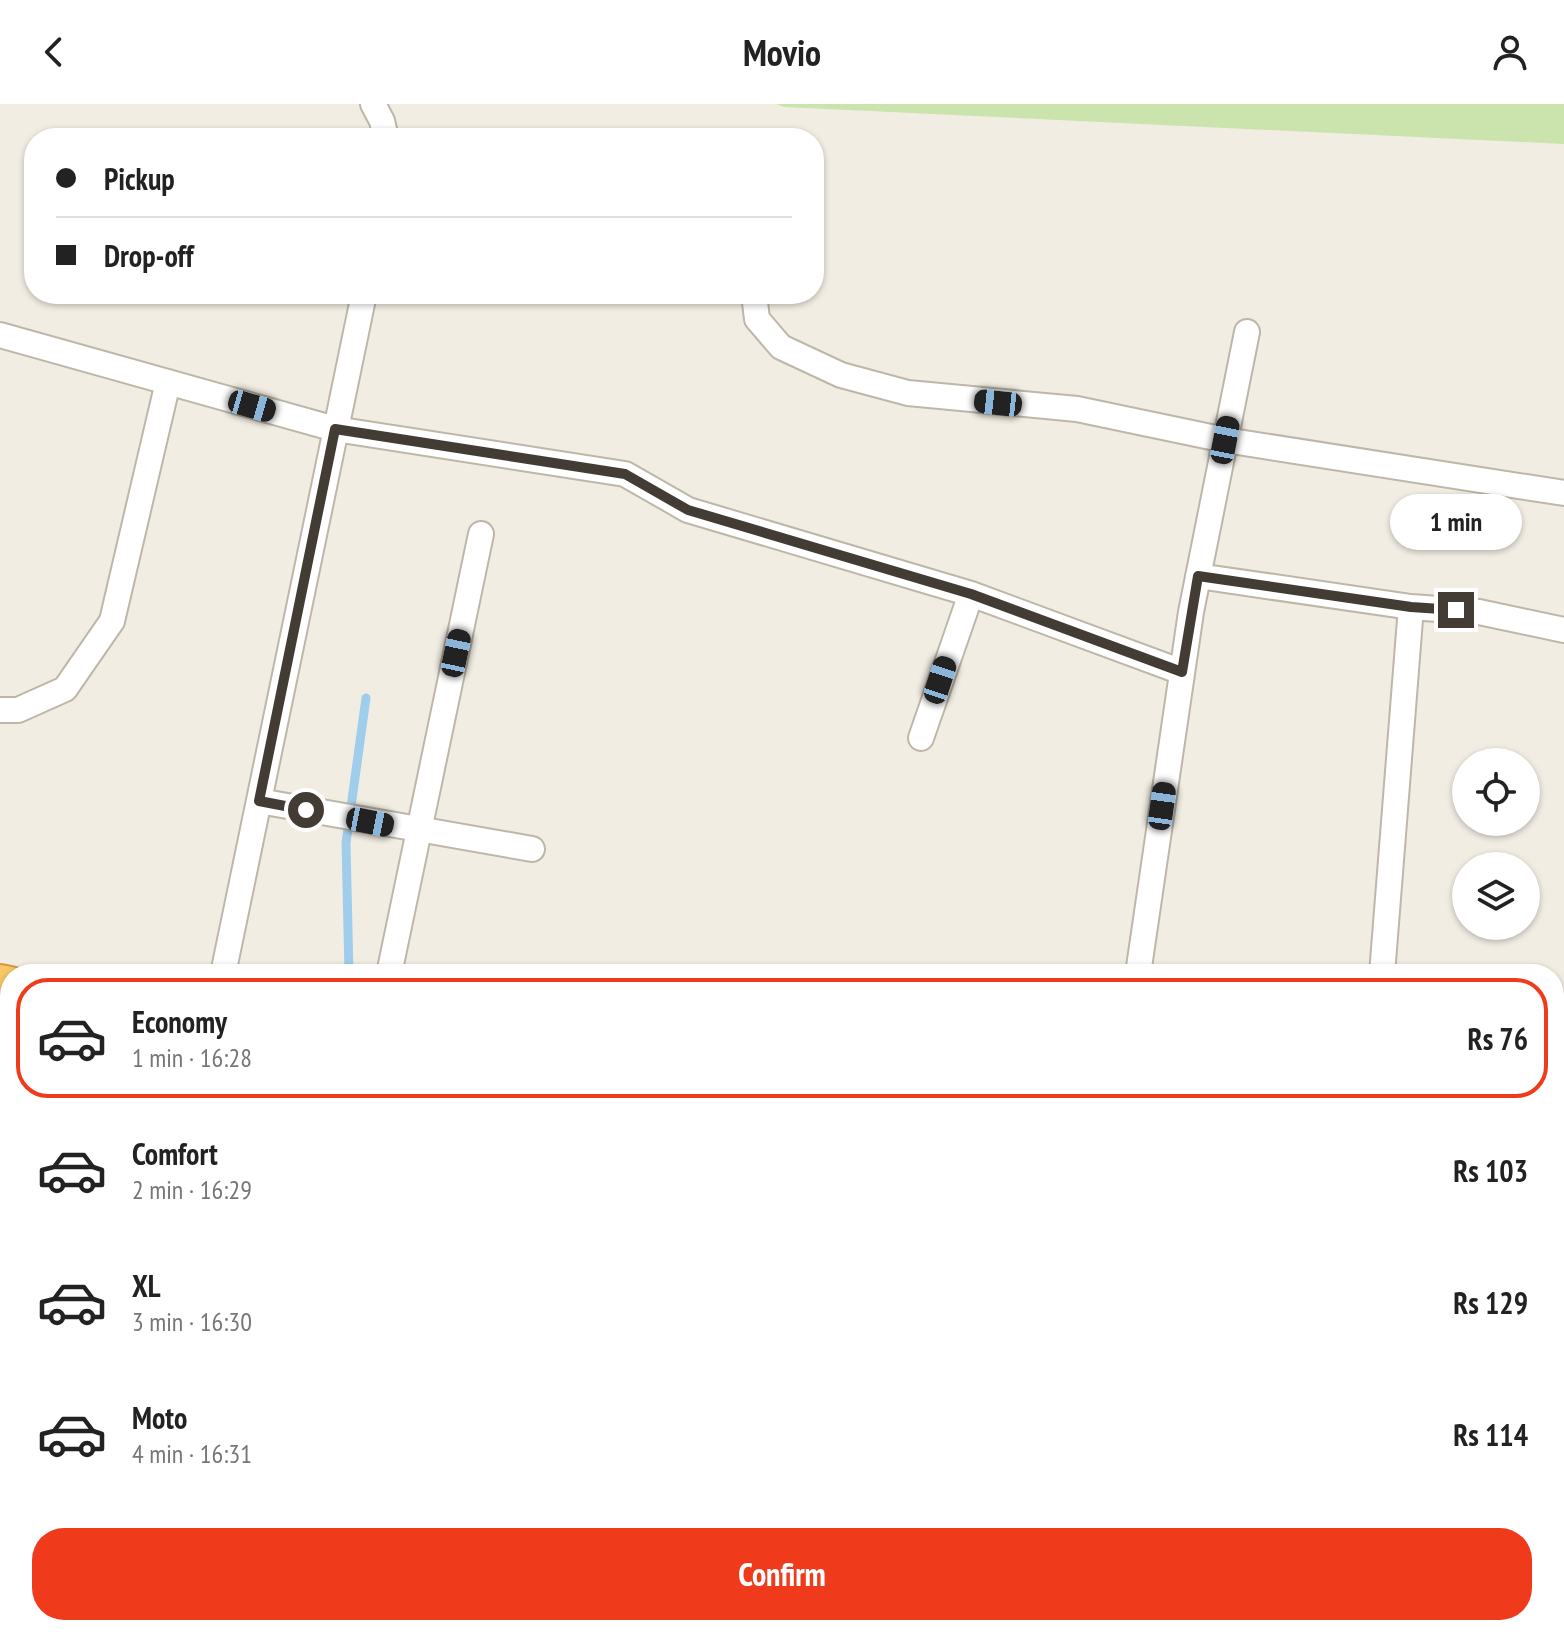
<!DOCTYPE html>
<html lang="en">
<head>
<meta charset="utf-8">
<style>
	:root { --surface:#fff; --page:#f6f6f6; --text:#222; --muted:#767676; --line:#e0e0e0; --accent:#ef3b1c }
	body { margin:0; font-family:"PT Sans Narrow",sans-serif; background:var(--page); color:var(--text); height:100vh; display:flex; flex-direction:column; font-size:30px; white-space:nowrap }
	* { box-sizing:border-box; margin:0 }
	p { font-size:26px; color:var(--muted) }
	.icon { flex:none; width:44px; height:44px; fill:none; stroke:currentColor; stroke-width:2; stroke-linecap:round; stroke-linejoin:round }
	.map { position:relative; flex:1; overflow:hidden }
	.side { position:absolute; left:0px; top:860px; width:1564px; height:672px; display:flex; flex-direction:column; background:var(--surface); border-radius:32px 32px 0 0; box-shadow:0 2px 6px #0004 }
	.side>* { flex:none }
	.banner { position:absolute; left:24px; top:24px; width:800px; height:176px; border-radius:32px; box-shadow:0 2px 6px #0004; display:grid; align-content:center; height:176px; padding:0 32px; background:var(--surface) }
	.tools { position:absolute; left:1452px; top:644px; display:grid; gap:16px }
	.tools a { display:grid; place-items:center; width:88px; height:88px; border-radius:50%; background:var(--surface); box-shadow:0 2px 6px #0004; font-size:40px }
	.end { position:absolute; width:36px; height:36px; margin:-18px; border:10px solid #423c34; background:#fff; box-shadow:0 0 0 4px #fff }
	.from { border-radius:50% }
	.bubble { position:absolute; height:56px; border-radius:28px; background:var(--surface); box-shadow:0 2px 6px #0004; font-size:26px; font-weight:800; line-height:56px; text-align:center }
	.car { position:absolute; width:24px; height:48px; margin:-24px -12px; border-radius:10px; box-shadow:0 0 6px 2px #0007; background:linear-gradient(#222 24%,#8ab4d8 0 40%,#222 0 76%,#8ab4d8 0 86%,#222 0) }
	.banner b { display:flex; align-items:center; gap:28px; height:76px; font-size:30px }
	.banner b+b { border-top:2px solid var(--line) }
	.banner i { width:20px; height:20px; background:var(--text) }
	ul { padding:14px 0 0; list-style:none }
	li { display:flex; align-items:center; gap:24px; height:120px; margin:0 16px 12px; padding:0 16px; border:4px solid transparent; border-radius:32px }
	li div { flex:1 }
	li b { display:block; font-size:30px }
	li em { font-style:normal; font-weight:800 }
	li.current { border-color:var(--accent) }
	li>.icon { width:72px; height:72px; stroke-width:1.5 }
	.cta { display:flex; gap:16px; margin-top:auto; padding:16px 32px }
	.cta a { flex:1; height:92px; border-radius:32px; background:var(--accent); color:#fff; font-size:32px; font-weight:800; line-height:92px; text-align:center }
	header { display:flex; justify-content:space-between; align-items:center; height:104px; padding:0 32px; background:var(--surface); font-size:36px; font-weight:800 }
	.map>svg:first-child { display:block }
</style>
</head>
<body>
<header><svg class="icon" aria-label="back" viewBox="0 0 24 24"><path d="M15 5l-7 7 7 7"/></svg>Movio<svg class="icon" aria-label="person" viewBox="0 0 24 24"><circle cx="12" cy="8" r="4"/><path d="M4 21q1-7 8-7t8 7"/></svg></header>
<div class="map">
<svg width="1564" height="1532" viewBox="0 0 1564 1532">
	<rect width="100%" height="100%" fill="#f1ede3"/>
	<path fill="#cbe4ad" d="M776,0H1564V40L784,3Z"/>
	<g fill="none" stroke-linecap="round" stroke-linejoin="round">
		<path stroke="#a1cdec" stroke-width="9" d="M349,870L346,739L366,594
			M224,1532L227,1522"/>
		<g stroke="#beb7a9" stroke-width="28">
			<path id="street" d="M373,0L382,17L386,34
				M754,190L757,215L781,243L841,271L908,289L1077,305L1225,336L1564,389
				M0,231L335,325L625,370L688,406L971,490L1182,568
				M1198,472L1411,503L1479,508L1564,526
				M0,606H18L65,585L112,517L168,278
				M921,634L971,490
				M259,697L532,745
				M223,870L364,190
				M389,870L481,430
				M1138,870L1191,508L1247,228
				M1382,870L1411,503
				M97,1532L105,1522
				M561,1532L562,1522
				M767,1532L768,1522
				M989,1532L990,1522
				M1107,1532L1108,1522
				M1304,1532L1305,1522
				M1480,1532L1482,1522
				M1564,1532V1530"/>
		</g>
		<g stroke="#d59b39" stroke-width="46">
			<path id="highway" d="M0,882L10,884
				M0,940L10,942
				M1554,1120H1564
				M1554,1177H1564"/>
		</g>
		<use href="#street" stroke="#fff" stroke-width="24"/>
		<use href="#highway" stroke="#f7c768" stroke-width="42"/>
		<g stroke="#939393" stroke-width="9">
			<path id="rail" d="M0,1525L15,1532"/>
		</g>
		<use href="#rail" stroke="#fff" stroke-width="6" stroke-dasharray="18" stroke-linecap="butt"/>
	</g>
	<g fill="none" stroke-linecap="round" stroke-linejoin="round">
		<path stroke="#423c34" stroke-width="10" d="M306,706L259,697L335,325L625,370L688,406L971,490L1182,568L1198,472L1411,503L1456,506"/>
	</g>
</svg>
<div class="tools">
<a><svg class="icon" aria-label="locate" viewBox="0 0 24 24"><circle cx="12" cy="12" r="6"/><path d="M12 2v4M12 18v4M2 12h4M18 12h4"/></svg></a>
<a><svg class="icon" aria-label="layers" viewBox="0 0 24 24"><path d="M12 4l9 5-9 5-9-5zM3 14l9 5 9-5"/></svg></a>
</div>
<i class="end from" style="left:306px;top:706px"></i>
<i class="end" style="left:1456px;top:506px"></i>
<div class="bubble" style="left:1390px;top:390px;width:132px">1 min</div>
<i class="car" style="left:998px;top:299px;rotate:276deg"></i>
<i class="car" style="left:252px;top:302px;rotate:106deg"></i>
<i class="car" style="left:1225px;top:336px;rotate:11deg"></i>
<i class="car" style="left:456px;top:549px;rotate:12deg"></i>
<i class="car" style="left:940px;top:576px;rotate:18deg"></i>
<i class="car" style="left:1162px;top:702px;rotate:8deg"></i>
<i class="car" style="left:370px;top:718px;rotate:101deg"></i>
<div class="banner">
<b><i class="from"></i>Pickup</b>
<b><i></i>Drop-off</b>
</div>
<section class="side">
<ul>
<li class="current"><svg class="icon" aria-label="car" viewBox="0 0 24 24"><path d="M5 17H2v-5l4-1 3-4h7l3 4 3 1v5h-3M9 17h6M6 11h13"/><circle cx="7" cy="17" r="2"/><circle cx="17" cy="17" r="2"/></svg><div><b>Economy</b><p>1 min · 16:28</p></div><em>Rs 76</em></li>
<li><svg class="icon" aria-label="car" viewBox="0 0 24 24"><path d="M5 17H2v-5l4-1 3-4h7l3 4 3 1v5h-3M9 17h6M6 11h13"/><circle cx="7" cy="17" r="2"/><circle cx="17" cy="17" r="2"/></svg><div><b>Comfort</b><p>2 min · 16:29</p></div><em>Rs 103</em></li>
<li><svg class="icon" aria-label="car" viewBox="0 0 24 24"><path d="M5 17H2v-5l4-1 3-4h7l3 4 3 1v5h-3M9 17h6M6 11h13"/><circle cx="7" cy="17" r="2"/><circle cx="17" cy="17" r="2"/></svg><div><b>XL</b><p>3 min · 16:30</p></div><em>Rs 129</em></li>
<li><svg class="icon" aria-label="car" viewBox="0 0 24 24"><path d="M5 17H2v-5l4-1 3-4h7l3 4 3 1v5h-3M9 17h6M6 11h13"/><circle cx="7" cy="17" r="2"/><circle cx="17" cy="17" r="2"/></svg><div><b>Moto</b><p>4 min · 16:31</p></div><em>Rs 114</em></li>
</ul>
<div class="cta"><a>Confirm</a></div>
</section>
</div>
</body>
</html>
